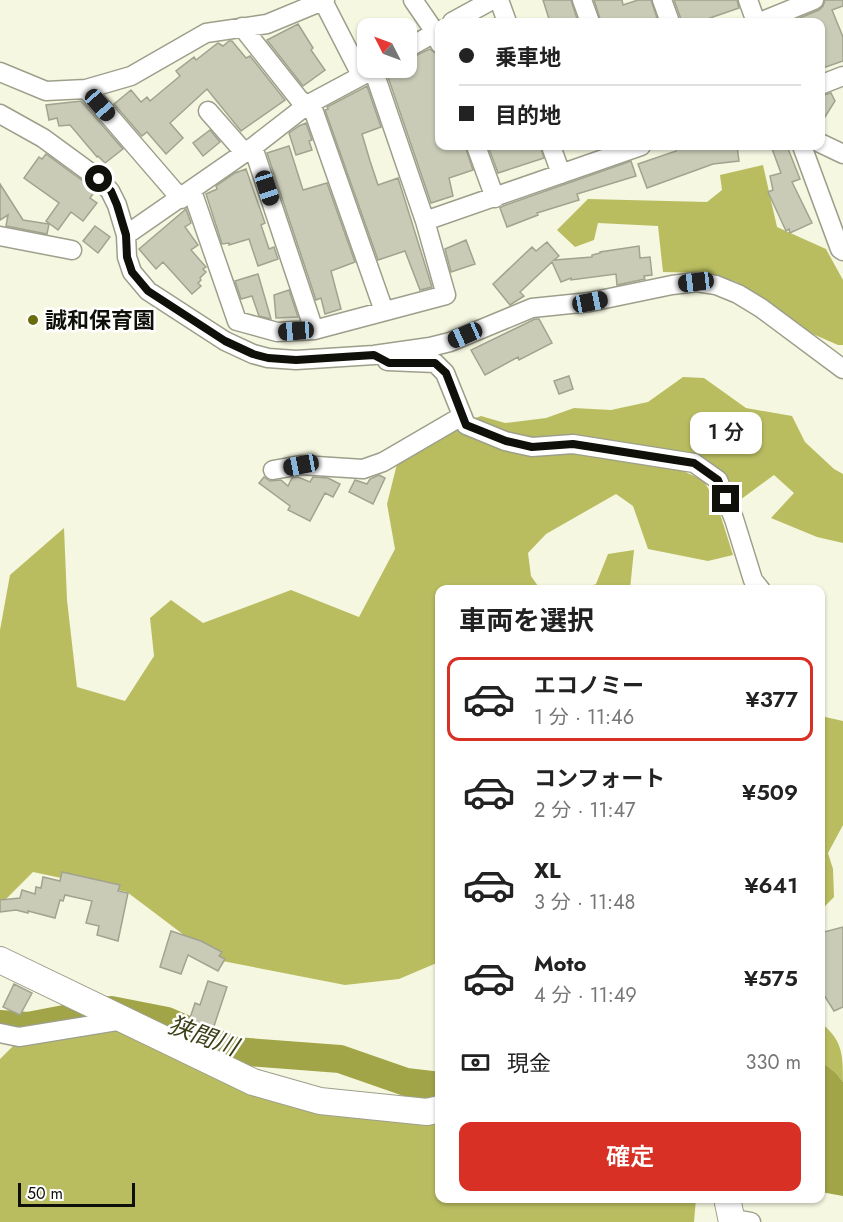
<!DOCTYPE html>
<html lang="ja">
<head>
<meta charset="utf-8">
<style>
	:root { --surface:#fff; --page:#f6f6f6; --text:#222; --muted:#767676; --line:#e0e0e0; --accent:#d93025 }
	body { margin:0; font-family:Jost,"Noto Sans JP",sans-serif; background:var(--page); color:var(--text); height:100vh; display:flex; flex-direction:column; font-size:22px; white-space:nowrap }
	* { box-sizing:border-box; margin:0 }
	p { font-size:20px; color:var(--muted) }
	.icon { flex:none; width:33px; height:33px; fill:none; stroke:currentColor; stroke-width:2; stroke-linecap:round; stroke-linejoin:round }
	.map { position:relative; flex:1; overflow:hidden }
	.panel { position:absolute; left:435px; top:585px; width:390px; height:618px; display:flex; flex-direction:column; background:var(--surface); border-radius:12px; box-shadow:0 2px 4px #0004 }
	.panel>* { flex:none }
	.guide { position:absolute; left:435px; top:18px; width:390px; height:132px; border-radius:12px; box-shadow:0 2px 4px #0004; display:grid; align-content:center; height:132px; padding:0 24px; background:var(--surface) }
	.needle { width:39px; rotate:312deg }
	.buttons { position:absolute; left:357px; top:18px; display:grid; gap:12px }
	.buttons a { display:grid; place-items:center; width:60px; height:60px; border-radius:12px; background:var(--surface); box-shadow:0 2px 4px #0004; font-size:30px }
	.scale { position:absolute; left:18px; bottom:15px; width:117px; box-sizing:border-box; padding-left:6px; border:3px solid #0f1009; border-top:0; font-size:16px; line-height:21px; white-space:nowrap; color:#0f1009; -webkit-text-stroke:4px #fff; paint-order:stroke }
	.end { position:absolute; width:27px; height:27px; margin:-14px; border:8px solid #0f1009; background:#fff; box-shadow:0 0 0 3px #fff }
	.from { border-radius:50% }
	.bubble { position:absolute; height:42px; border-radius:12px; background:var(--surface); box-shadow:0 2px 4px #0004; font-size:20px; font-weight:600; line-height:42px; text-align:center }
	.car { position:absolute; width:18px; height:36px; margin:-18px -9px; border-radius:8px; box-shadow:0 0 4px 2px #0007; background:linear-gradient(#222 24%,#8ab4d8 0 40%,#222 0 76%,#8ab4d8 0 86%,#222 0) }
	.guide b { display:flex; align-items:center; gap:21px; height:57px; font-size:22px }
	.guide b+b { border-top:2px solid var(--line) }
	.guide i { width:15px; height:15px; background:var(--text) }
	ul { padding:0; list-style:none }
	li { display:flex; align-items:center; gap:18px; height:84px; margin:0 12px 9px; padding:0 12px; border:3px solid transparent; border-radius:12px }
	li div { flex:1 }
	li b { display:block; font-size:22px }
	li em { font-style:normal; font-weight:600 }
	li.selected { border-color:var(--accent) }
	li>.icon { width:54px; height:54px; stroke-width:1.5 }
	h2 { padding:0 24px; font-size:27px; line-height:72px }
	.pay { display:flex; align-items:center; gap:15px; height:66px; padding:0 24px; font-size:22px }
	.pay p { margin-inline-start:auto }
	.primary-button { display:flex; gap:12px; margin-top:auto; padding:12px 24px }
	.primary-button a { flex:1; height:69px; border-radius:12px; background:var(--accent); color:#fff; font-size:24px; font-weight:600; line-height:69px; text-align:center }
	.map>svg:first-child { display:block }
</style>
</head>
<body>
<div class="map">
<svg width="843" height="1222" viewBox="0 0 843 1222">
	<rect width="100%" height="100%" fill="#f5f7e1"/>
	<path fill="#b9bd60" d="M763,165L777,227L826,249L843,280V345H838L806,331L737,282L707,273L663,272L658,226L598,223L594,240L575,247L557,230L588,199L707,202L722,190L720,175Z
		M683,377L704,378L746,408L792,416L805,442L834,469L843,474V543L817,537L771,518L794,493L774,475L740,500L720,475L501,433L467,421L481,416L505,423L546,418L574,408L611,410L648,402Z
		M457,426L482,441L530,456L578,453L672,466L703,480L716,501L733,555L708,561L648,549L633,506L616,494L546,534L528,553L531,576L540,589L440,590L439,962L399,979L345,985L217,960L127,892L33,872L0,905V630L10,575L64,528L67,600L77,687L125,701L154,656L150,618L171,600L203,623L291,590L359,617L395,549L387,504L398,460Z
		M634,550L630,589H583L596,584L608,554Z
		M821,716L843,721V825L828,853L833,869L834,897L821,910Z
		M820,1022C843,1040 843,1055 843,1082L836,1073L821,1061Z
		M123,1027L249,1084L439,1117L440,1198L696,1199L694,1222H0V1059L13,1046Z"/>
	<path fill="#a1a548" d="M821,1061L836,1073L843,1082V1196L821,1192Z"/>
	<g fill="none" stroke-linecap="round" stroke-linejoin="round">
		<path stroke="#a1a548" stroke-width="28" d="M0,1024L28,1026L111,1010L167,1021L235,1051L340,1059L406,1082L440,1086"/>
	</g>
	<path fill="#c9cbb7" stroke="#a1a38f" stroke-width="1.5" d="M543,0H571L578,22H550Z
		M594,0H622L623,5L638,0H651L657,18L652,20L653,22H601Z
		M674,0H737L739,8L710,18L712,22H682Z
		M825,0H843V6L832,10L843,37V61L820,69V22H790L819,10L823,6Z
		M298,24L313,48L311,50L325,70L303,86L267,40Z
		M229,41H232L246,58L250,56L285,100L241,131L207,89L170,123L183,138L166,154L147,132L142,136L140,134L114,104L131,90L141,102L147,97L150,101L180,76L176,71L194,57L196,60L218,43L223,46Z
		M430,49L440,57V146H465L473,170L449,178L453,196L431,203L387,74L389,73L388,70L395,68H406V60Z
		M367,86L381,127L362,134L370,161L378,185L398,178L432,287L420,290L405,251L378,260L325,110L328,109L327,107Z
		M831,93L835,101L820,125V96Z
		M81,101L123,149L105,163L98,156L97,157L70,125L59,126L57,118L49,120L46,105Z
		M306,123L312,140L309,141L312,150L296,155L289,133L299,126Z
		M210,130L220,142L203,156L193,143Z
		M289,146L303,190L327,183L355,262L331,271L341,309L325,314L321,298L316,300L267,153Z
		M488,146H540L544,158L498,173Z
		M674,146H737L739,161L713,164L647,188L638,164L676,151Z
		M771,146H787L800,179L792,182L812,223L790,233L789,229L786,231L768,192L773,190L770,176L781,173Z
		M46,154L91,187L95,191L90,198L97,203L83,221L71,212L58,230L46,221L59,203L24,178L39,157L42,159Z
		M631,161L636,176L577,194L579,200L537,213L538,215L507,227L500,208L503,206Z
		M246,169L265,223L261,225L269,249L274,247L278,259L258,266L249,239L229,245V243L222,244L206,194L217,189L216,186L235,173Z
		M0,184L23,220L49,224L47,234L6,226L8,215L0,220Z
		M186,209L191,223L185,227L198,245L191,250L206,267L203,269L206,272L200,278L201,280L198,283L201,286L192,294L163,262L156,269L139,249Z
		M95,226L110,237L98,253L83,241Z
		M466,240L475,264L451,272L445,249Z
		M547,242L559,256L554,260L592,257V255L600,253V252L639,246L640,258L650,257L652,275L644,276L645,279L617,285L616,274L571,280V278L561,282L552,262L520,292L524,296L510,305L493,284L532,247L536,251Z
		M258,274L271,319L259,316L252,296L241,299L235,281Z
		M289,290L298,317L276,318L274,295Z
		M535,319H539L552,343L519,360L518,357L485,375L471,350Z
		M569,376L573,389L559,394L554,381Z
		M379,475L385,478L373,504L349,492L355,480L367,484L370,479Z
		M264,477L270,481L281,480L288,486L292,478L298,477L310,482L313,477L328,478L340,484L333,497L325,493L310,521L288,510L290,506L259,483Z
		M62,872L120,885L118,891L128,893L118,941L97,935L99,926L86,923L92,901L65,895L63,901L60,900L55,918L28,911V913L16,910L0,912V900L20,898L22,890L35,894L36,887L41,888L43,877L60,881Z
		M843,927V1007L834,1011L824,995L820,997V933Z
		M171,931L201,941L222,952L219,956L225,959L218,971L188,955L181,974L160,967Z
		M208,981L227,987L213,1029L189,1021L195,1003L200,1005Z
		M14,984L32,993L20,1015L3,1007Z"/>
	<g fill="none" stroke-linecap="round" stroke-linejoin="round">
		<g stroke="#9d9f8b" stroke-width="21">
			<path id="street" d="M413,0L435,32L440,44
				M499,0L507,22
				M582,0L590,22
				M662,0L670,22
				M748,0L756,22
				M323,1L361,75
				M452,22L492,0
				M760,22L814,0
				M242,27L299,99L314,112L384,311
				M406,49L440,30
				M0,72L46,91L86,89L131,76L206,33L267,24L325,0
				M820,85L843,76
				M86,89L181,199
				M208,111L244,152
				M0,114L43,138L99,179L110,191L117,205L126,235L127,257L132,272L148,291L225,341L253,354L268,358L296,360L374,355L430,347L450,342L532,308L590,302L672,285L696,282L716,285L738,294L761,308L843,369
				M820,143L843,154
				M476,146L495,198
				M551,146L561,174
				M802,146L840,249L843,251
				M253,147L314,330
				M192,191L237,321L277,332L314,330L446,295L425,221L373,69
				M425,221L641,146
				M126,235L253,147L307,105L376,68
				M0,236L72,250
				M387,361L435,363L445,373L466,425L505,441L532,447L573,444L694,463L718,480L734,519L753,580L761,590
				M273,470L301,465L363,469L383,462L462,416
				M0,1033L19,1037L123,1020
				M733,1219L751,1222"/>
		</g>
		<g stroke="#9d9f8b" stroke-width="28">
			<path id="secondary" d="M0,960L253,1082L320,1101L427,1112L440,1109
				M727,1198L732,1222"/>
		</g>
		<use href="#street" stroke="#fff" stroke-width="18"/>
		<use href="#secondary" stroke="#fff" stroke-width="26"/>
	</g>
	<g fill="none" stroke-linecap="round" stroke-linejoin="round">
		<path stroke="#0f1009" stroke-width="8" d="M99,179L111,191L117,205L126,235L127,257L132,272L148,291L225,341L253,354L268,358L296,360L374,355L389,363H435L446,373L466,425L506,441L532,447L573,444L694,463L718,480L726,499"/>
	</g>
	<circle fill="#696c0d" stroke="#fff" stroke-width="2" cx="33" cy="320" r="6"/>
	<g text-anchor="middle" stroke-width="5" stroke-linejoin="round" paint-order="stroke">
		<g font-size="22" font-weight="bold" fill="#0f1009" stroke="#fff" text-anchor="start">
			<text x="45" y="328">誠和保育園</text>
		</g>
		<g font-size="24" font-style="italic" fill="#3e4018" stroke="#fff">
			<text transform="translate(203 1036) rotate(20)" y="8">狭間川</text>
		</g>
	</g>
</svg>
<div class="buttons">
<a><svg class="needle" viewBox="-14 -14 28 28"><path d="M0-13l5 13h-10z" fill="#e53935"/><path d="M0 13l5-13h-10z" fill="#767676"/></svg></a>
</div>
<div class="scale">50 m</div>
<i class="end from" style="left:99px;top:179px"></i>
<i class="end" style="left:726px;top:499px"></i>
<div class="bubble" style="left:690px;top:412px;width:72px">1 分</div>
<i class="car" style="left:100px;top:105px;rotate:139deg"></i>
<i class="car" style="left:267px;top:188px;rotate:162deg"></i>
<i class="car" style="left:696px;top:282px;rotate:263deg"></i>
<i class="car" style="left:590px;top:302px;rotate:79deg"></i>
<i class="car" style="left:296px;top:331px;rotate:266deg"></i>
<i class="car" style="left:465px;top:335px;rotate:246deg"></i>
<i class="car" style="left:301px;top:465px;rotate:259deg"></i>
<div class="guide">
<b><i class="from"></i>乗車地</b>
<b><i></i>目的地</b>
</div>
<section class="panel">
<h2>車両を選択</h2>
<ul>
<li class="selected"><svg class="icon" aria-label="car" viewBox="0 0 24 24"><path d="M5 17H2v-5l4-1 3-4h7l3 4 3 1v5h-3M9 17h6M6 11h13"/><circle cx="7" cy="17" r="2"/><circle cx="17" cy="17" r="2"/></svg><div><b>エコノミー</b><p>1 分 · 11:46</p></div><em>¥377</em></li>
<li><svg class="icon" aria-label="car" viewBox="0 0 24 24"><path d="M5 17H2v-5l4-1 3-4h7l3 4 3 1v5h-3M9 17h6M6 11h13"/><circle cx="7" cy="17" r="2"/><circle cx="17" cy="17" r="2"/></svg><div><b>コンフォート</b><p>2 分 · 11:47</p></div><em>¥509</em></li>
<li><svg class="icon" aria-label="car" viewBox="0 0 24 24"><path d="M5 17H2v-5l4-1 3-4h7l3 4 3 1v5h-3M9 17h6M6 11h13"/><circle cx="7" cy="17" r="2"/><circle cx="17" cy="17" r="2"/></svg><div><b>XL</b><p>3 分 · 11:48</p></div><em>¥641</em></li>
<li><svg class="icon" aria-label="car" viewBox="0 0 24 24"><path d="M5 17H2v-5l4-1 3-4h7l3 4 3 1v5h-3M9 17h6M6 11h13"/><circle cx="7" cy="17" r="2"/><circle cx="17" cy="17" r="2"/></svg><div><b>Moto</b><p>4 分 · 11:49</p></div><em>¥575</em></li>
</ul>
<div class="pay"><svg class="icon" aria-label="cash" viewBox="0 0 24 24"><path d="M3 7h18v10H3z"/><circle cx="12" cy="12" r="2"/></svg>現金<p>330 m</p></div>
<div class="primary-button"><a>確定</a></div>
</section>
</div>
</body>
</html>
